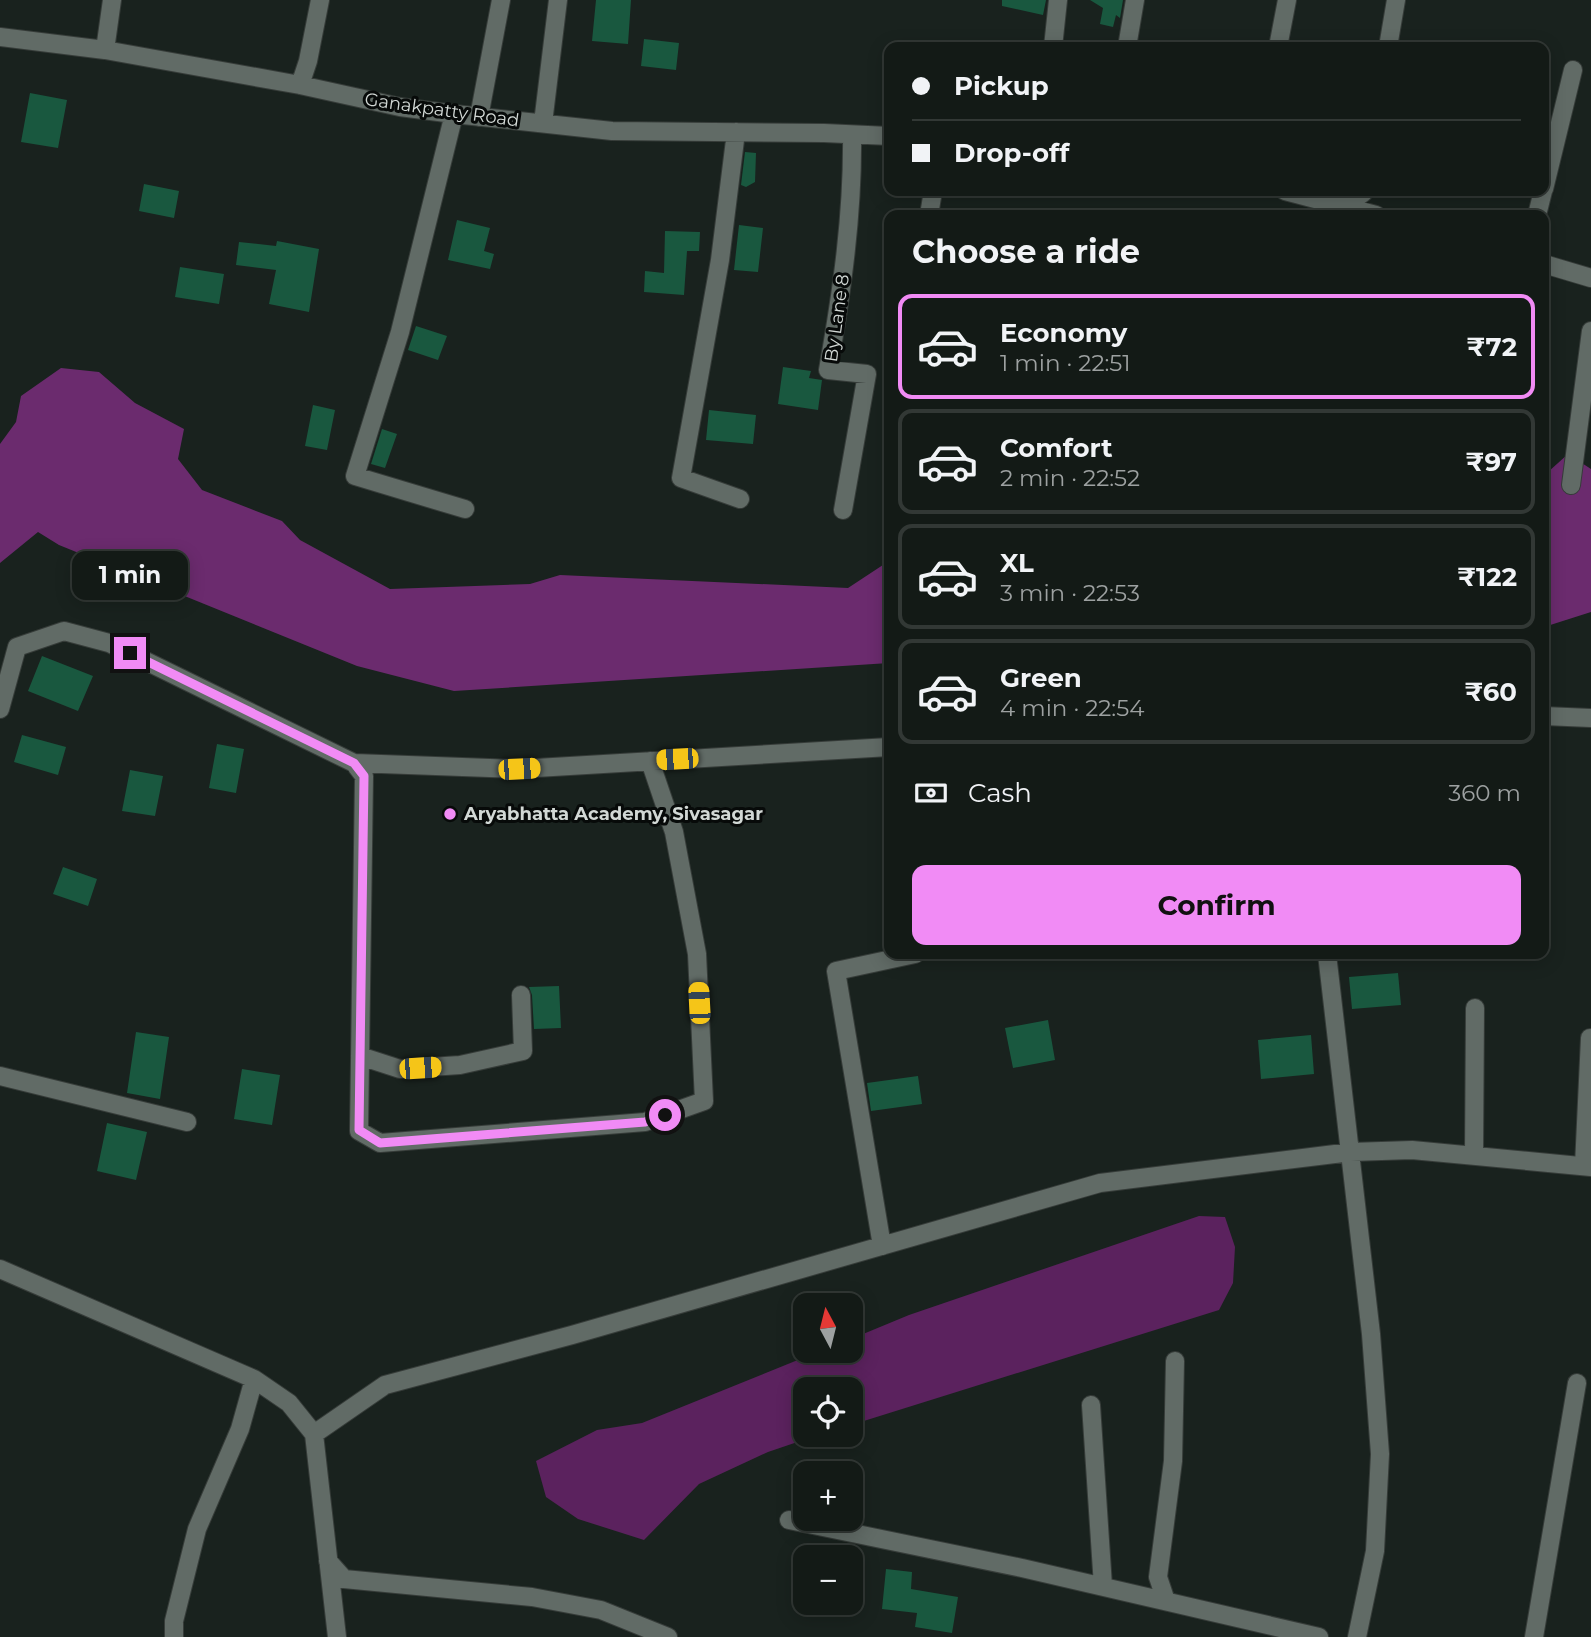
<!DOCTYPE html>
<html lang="en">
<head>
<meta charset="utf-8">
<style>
	:root { --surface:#131a16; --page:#202723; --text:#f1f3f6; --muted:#9da1a1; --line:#323835; --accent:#f18bf5 }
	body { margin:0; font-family:Montserrat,sans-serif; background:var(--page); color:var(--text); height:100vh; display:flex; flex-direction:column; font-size:26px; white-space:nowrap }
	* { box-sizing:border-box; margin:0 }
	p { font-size:23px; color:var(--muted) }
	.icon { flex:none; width:38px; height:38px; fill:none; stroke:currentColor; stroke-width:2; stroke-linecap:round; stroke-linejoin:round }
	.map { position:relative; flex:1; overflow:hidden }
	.panel { position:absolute; left:884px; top:210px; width:665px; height:749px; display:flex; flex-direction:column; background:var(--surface); border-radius:14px; box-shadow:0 4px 18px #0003,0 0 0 2px var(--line) }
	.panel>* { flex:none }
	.banner { position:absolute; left:884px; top:42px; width:665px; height:154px; border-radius:14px; box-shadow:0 4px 18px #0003,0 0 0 2px var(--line); display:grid; align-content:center; height:154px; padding:0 28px; background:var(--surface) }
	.needle { width:46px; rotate:353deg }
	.fabs { position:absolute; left:793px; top:1293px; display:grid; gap:14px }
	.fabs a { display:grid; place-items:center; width:70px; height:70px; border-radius:14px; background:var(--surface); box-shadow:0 4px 18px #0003,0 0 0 2px var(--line); font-size:35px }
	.end { position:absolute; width:32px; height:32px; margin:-16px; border:9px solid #f18bf5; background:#111; box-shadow:0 0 0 4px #111 }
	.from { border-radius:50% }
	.bubble { position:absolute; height:49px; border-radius:14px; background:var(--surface); box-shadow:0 4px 18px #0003,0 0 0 2px var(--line); font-size:23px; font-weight:700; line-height:49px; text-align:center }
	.car { position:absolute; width:21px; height:42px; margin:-21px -10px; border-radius:9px; box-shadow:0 0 5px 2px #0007; background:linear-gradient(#f5c518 24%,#345 0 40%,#f5c518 0 76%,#345 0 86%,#f5c518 0) }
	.banner b { display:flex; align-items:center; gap:24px; height:66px; font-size:26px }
	.banner b+b { border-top:2px solid var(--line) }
	.banner i { width:18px; height:18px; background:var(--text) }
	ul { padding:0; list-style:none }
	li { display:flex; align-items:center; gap:21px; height:105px; margin:0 14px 10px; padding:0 14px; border:4px solid var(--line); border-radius:14px }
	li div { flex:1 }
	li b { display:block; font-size:26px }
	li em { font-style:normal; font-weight:700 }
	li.on { border-color:var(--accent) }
	li>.icon { width:63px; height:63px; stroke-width:1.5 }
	h2 { padding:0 28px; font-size:32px; line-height:84px }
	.pay { display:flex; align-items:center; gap:18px; height:77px; padding:0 28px; font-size:26px }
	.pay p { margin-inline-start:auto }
	.primary-button { display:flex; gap:14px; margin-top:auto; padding:14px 28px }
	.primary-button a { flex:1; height:80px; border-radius:14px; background:var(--accent); color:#111; font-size:28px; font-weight:700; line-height:80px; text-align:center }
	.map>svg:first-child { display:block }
</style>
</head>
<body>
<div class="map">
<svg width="1591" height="1637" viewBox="0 0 1591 1637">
	<rect width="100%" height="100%" fill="#19221e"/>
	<path fill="#5b225e" d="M1199,1216L1225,1217L1235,1247L1233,1283L1219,1310L851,1425L850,1390H805V1435H818L768,1452L699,1484L644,1540L578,1519L546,1497L536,1461L597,1430L642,1423L820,1351H850L851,1339L909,1315Z"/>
	<path fill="#6b2b6e" d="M61,368L99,372L135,403L184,429L178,459L202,490L282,521L300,540L390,589L530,584L560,575L848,588L889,561V663L454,691L357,666L59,545L38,532L0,563V444L16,422L21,396Z
		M1568,454L1591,469V612L1544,627V487L1548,472Z"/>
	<path fill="#19583f" d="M596,0H631L628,44L592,41Z
		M1002,0H1046L1043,15L1002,6Z
		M1090,0H1123L1120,18L1116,15L1113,27L1100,24L1103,8Z
		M644,39L679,43L676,70L641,66Z
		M30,93L67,100L58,148L21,142Z
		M745,152L756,153L755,182L746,187L741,185Z
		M144,184L179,191L174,218L139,211Z
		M457,220L490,228L484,251L494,254L490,269L448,260Z
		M739,225L763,228L758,272L734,270Z
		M665,231L700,232L699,251H687L684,295L644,292L645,271L664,273Z
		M277,241L319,249L309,312L269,304L276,270L236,265L239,242L276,246Z
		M180,267L224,274L219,304L175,297Z
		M416,326L447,336L438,360L408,350Z
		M783,367L811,371L809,378L822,380L818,410L778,404Z
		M313,405L335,410L327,450L305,446Z
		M709,410L756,415L753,444L706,440Z
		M382,429L397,434L385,468L371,464Z
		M42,656L93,676L78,711L28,691Z
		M22,735L66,747L58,775L14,762Z
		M217,744L244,749L236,793L209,788Z
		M130,770L163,776L155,816L122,811Z
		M63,867L97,879L88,906L53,894Z
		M1398,973L1401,1005L1352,1009L1349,977Z
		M559,986L561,1028L534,1029L532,995L529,987Z
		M1048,1020L1055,1060L1013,1068L1005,1028Z
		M136,1032L169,1037L160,1099L127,1093Z
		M1311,1035L1314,1074L1261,1079L1258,1040Z
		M242,1069L280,1075L272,1125L234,1119Z
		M918,1076L922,1104L871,1111L867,1083Z
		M107,1123L147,1132L136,1180L97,1171Z
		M886,1569L912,1572L911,1589L958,1597L952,1633L915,1627L917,1613L882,1609Z"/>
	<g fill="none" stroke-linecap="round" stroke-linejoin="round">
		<g stroke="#363c39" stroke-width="20">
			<path id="minor" d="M0,37L105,50L300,85L400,107L454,114L612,131L824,133L889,136
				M1053,47L1058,0
				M1127,47L1135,0
				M1278,47L1287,0
				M1388,47L1396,0
				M105,50L112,0
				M300,85L308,61L320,0
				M454,114L400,332L355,476L465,509
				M479,117L501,0
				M543,123L558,0
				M736,132L720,260L681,478L740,499
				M1544,189L1573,70
				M1285,191L1376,215
				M1345,206L1363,193V191
				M929,215L933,191
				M1537,215L1543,191
				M1544,264L1591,278
				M1571,485L1591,331
				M843,510L867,374L828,370C842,291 853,214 852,135
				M0,709L17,647L64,631L109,643L354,763L519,769L889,747
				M1544,716L1591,718
				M354,763L364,776L359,1131L380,1143L645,1122L704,1101L697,954L674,832L650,761
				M1327,954L1371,1334L1380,1454L1375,1551L1357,1637
				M360,1056L400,1069L460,1065L523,1051L521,995
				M0,1076L187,1122
				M1474,1156L1475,1008
				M1584,1166L1590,1038
				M882,1246L836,971L915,954
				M0,1269L254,1379L289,1403L314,1434L337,1637
				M1091,1405L1103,1586
				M314,1434L385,1385L572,1335L1100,1183L1351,1152L1412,1150L1591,1167
				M789,1520L1022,1568L1319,1637
				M328,1561L344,1579L532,1597L601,1610L668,1637
				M1166,1601L1158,1577L1173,1461L1175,1361
				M174,1637V1621L197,1529L240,1429L254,1379
				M1534,1637L1577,1383"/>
		</g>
		<use href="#minor" stroke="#616b66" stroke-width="18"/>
	</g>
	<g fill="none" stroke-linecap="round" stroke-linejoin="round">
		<path stroke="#f18bf5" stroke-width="9" d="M130,653L354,763L364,776L359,1130L380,1143L645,1122L665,1115"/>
	</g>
	<circle fill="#f18bf5" stroke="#070a09" stroke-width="2.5" cx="450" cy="814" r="7"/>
	<g text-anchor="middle" stroke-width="6" stroke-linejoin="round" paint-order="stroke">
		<g font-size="18" fill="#d2d8d5" stroke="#070a09">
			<text transform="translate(442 110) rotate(8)" y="6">Ganakpatty Road</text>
			<text transform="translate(837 318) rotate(-82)" y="6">By Lane 8</text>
		</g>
		<g font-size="18" font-weight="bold" fill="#d2d8d5" stroke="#070a09" text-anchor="start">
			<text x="464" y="820">Aryabhatta Academy, Sivasagar</text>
		</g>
	</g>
</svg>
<div class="fabs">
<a><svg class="needle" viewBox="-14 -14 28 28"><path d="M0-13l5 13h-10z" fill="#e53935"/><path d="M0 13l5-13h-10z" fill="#9da1a1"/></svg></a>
<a><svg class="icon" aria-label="locate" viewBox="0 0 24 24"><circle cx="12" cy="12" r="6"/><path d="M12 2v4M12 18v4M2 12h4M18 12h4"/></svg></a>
<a>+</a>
<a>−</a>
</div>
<i class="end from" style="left:665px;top:1115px"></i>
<i class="end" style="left:130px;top:653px"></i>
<div class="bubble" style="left:72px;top:551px;width:116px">1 min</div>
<i class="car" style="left:677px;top:759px;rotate:267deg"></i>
<i class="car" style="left:519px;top:769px;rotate:87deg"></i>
<i class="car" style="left:699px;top:1003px;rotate:357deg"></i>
<i class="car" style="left:420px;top:1068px;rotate:86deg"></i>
<div class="banner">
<b><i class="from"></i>Pickup</b>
<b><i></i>Drop-off</b>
</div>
<section class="panel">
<h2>Choose a ride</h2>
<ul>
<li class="on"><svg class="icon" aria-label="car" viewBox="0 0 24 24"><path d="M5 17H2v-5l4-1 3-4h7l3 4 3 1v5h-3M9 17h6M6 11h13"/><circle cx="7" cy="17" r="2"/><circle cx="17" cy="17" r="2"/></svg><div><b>Economy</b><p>1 min · 22:51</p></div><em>₹72</em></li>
<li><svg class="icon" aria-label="car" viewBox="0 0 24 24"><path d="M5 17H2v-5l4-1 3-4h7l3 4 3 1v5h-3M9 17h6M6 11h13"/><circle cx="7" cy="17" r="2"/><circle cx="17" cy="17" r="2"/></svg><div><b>Comfort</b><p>2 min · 22:52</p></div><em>₹97</em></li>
<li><svg class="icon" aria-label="car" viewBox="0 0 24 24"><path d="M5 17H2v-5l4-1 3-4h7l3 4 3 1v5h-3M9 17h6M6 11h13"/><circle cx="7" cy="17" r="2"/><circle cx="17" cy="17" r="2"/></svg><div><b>XL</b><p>3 min · 22:53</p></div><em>₹122</em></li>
<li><svg class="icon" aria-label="car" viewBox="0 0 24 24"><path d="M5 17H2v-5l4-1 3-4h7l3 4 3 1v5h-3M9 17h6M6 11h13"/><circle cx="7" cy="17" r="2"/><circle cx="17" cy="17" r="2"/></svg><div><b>Green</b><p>4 min · 22:54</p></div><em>₹60</em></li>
</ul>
<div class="pay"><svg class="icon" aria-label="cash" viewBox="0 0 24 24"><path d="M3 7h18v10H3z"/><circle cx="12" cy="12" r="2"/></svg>Cash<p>360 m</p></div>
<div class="primary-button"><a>Confirm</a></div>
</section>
</div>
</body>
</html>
